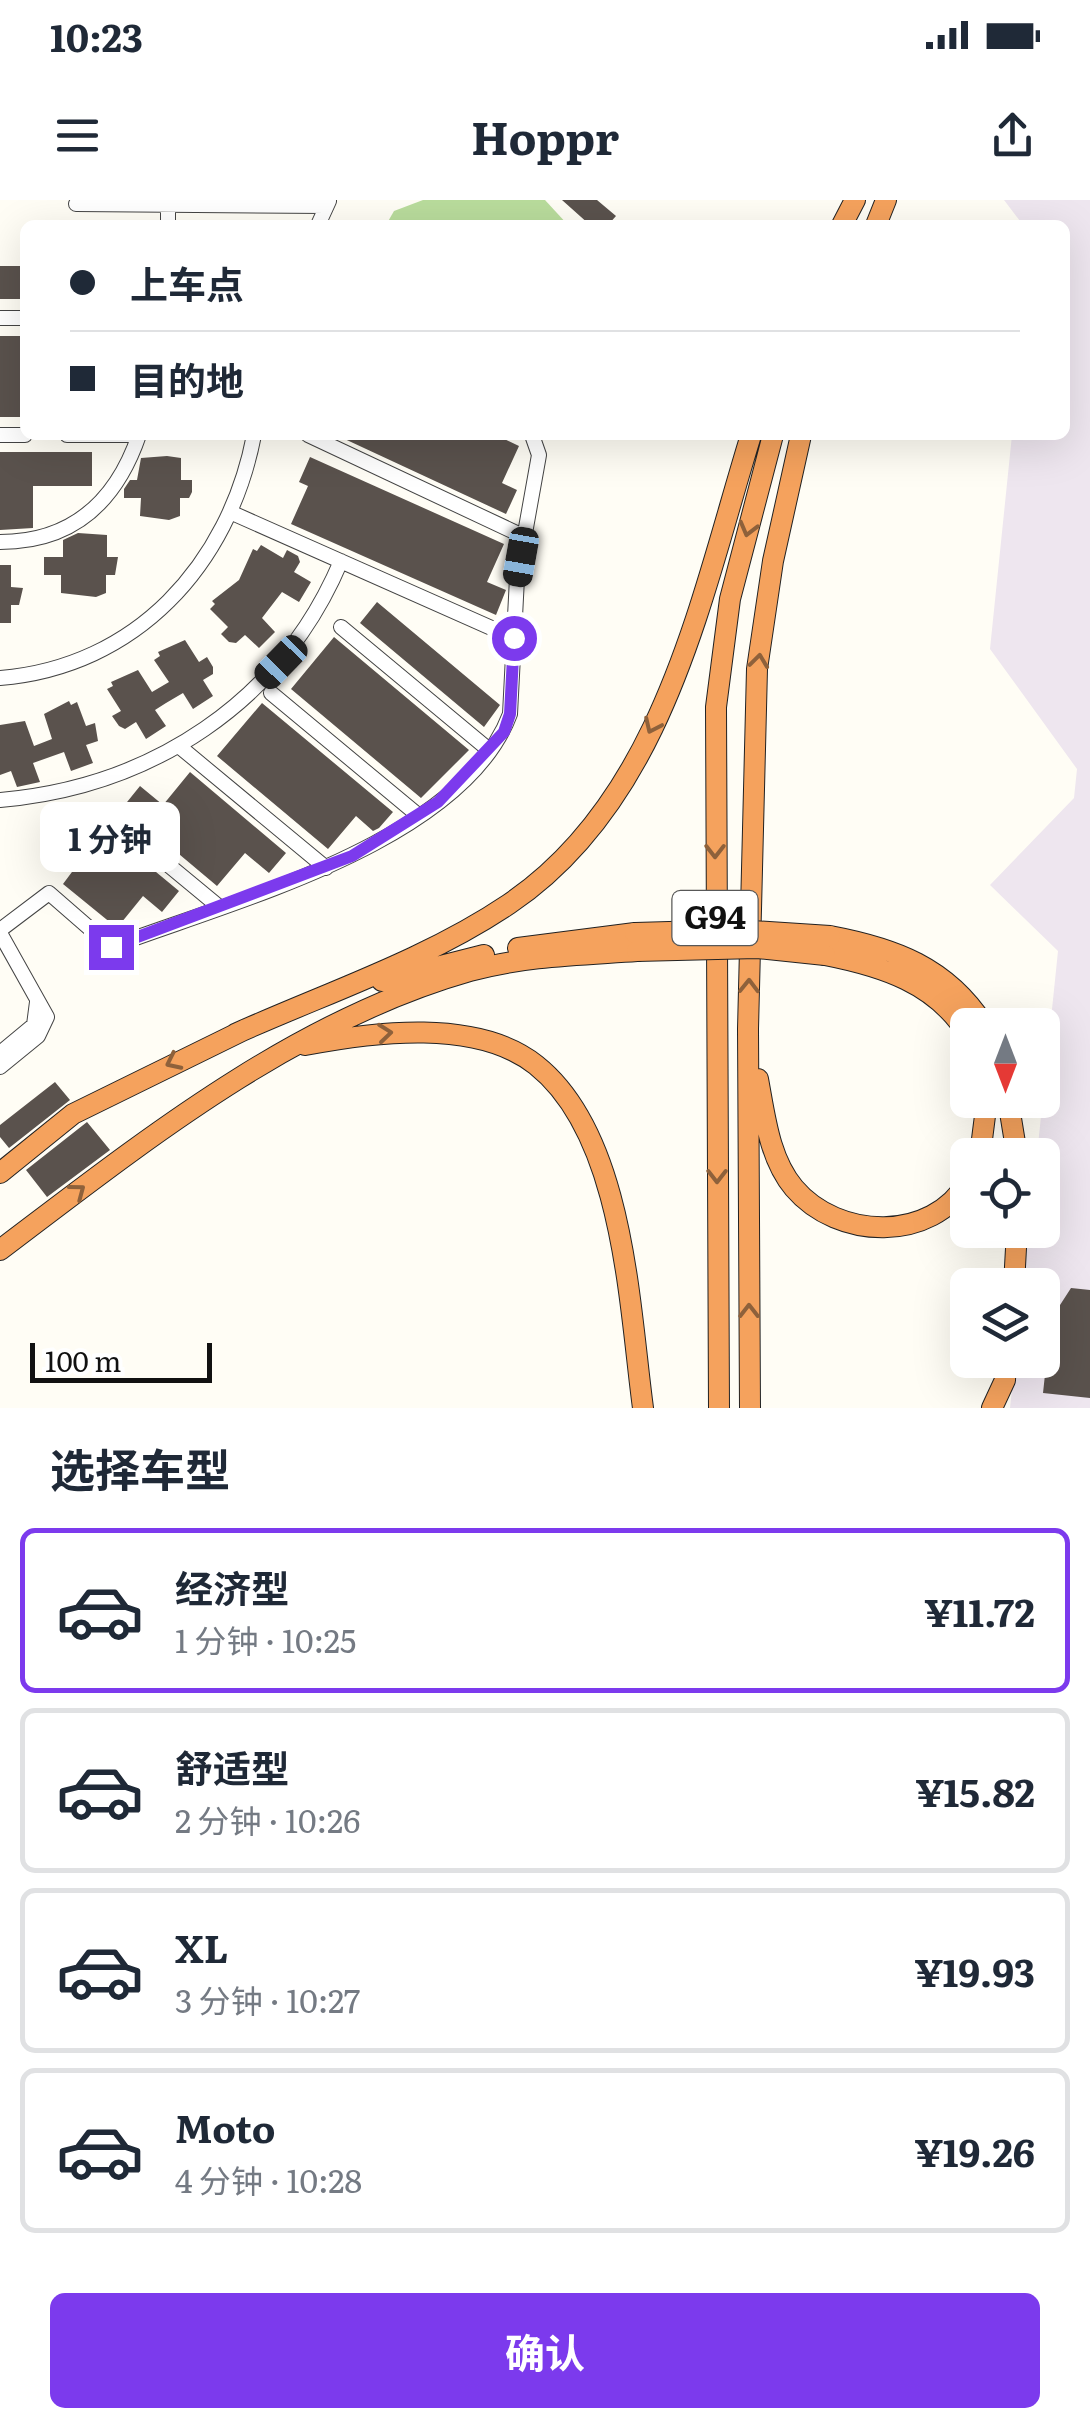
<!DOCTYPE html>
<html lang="zh">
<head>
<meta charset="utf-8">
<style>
	:root { --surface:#fff; --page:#f2f2f3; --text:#1f2937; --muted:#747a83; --line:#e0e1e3; --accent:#7c3aed }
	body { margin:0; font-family:Literata,"Noto Sans SC",serif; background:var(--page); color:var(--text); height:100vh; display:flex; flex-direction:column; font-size:38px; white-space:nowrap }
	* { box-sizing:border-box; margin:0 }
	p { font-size:32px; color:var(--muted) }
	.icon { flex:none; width:55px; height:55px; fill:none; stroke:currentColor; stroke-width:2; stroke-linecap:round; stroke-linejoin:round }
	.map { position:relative; height:1208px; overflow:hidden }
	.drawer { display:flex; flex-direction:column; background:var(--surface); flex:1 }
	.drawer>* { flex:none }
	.hud { position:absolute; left:20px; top:20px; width:1050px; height:220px; border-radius:15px; box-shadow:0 10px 40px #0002; display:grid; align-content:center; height:220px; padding:0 50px; background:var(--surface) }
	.needle { width:65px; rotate:180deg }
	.controls { position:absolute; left:950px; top:808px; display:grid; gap:20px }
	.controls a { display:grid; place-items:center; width:110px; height:110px; border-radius:15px; background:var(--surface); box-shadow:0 10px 40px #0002; font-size:50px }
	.scale { position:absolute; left:30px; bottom:25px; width:182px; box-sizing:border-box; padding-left:10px; border:5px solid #111; border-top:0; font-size:28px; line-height:35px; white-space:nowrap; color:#111; -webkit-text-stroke:8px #fff; paint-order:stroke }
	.end { position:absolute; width:45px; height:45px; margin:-22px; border:12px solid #7c3aed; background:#fff; box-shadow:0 0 0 5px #fff }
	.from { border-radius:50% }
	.bubble { position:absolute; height:70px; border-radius:15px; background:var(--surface); box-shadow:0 10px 40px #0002; font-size:32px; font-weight:700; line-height:70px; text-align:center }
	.car { position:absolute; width:30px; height:60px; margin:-30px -15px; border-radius:12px; box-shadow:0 0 8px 2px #0007; background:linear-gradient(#222 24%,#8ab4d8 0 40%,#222 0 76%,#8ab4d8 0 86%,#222 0) }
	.hud b { display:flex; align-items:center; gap:35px; height:95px; font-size:38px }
	.hud b+b { border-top:2px solid var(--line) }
	.hud i { width:25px; height:25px; background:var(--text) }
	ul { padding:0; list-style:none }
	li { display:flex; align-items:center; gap:30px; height:165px; margin:0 20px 15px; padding:0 30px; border:5px solid var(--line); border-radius:15px }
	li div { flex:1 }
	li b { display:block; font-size:38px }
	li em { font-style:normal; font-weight:700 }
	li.on { border-color:var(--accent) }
	li>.icon { width:90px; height:90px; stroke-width:1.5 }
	h2 { padding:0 50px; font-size:45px; line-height:120px }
	.action { display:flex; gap:20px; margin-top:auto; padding:20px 50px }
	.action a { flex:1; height:115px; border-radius:15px; background:var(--accent); color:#fff; font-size:40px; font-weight:700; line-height:115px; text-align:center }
	.status { display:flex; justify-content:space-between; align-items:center; height:70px; padding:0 50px; background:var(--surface); direction:ltr }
	.status svg { height:28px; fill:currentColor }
	header { display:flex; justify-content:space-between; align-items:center; height:130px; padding:0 50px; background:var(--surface); font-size:45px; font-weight:700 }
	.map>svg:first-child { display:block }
</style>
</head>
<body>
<div class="status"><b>10:23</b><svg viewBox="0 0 49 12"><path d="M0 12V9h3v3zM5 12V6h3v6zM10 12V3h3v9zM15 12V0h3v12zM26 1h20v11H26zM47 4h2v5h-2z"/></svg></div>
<header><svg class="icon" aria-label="menu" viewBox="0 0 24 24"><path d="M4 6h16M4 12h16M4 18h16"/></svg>Hoppr<svg class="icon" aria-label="share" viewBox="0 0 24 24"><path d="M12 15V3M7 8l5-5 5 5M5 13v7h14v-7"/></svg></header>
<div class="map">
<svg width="1090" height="1208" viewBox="0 0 1090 1208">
	<rect width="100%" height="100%" fill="#fffdf5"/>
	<path fill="#eee6ef" d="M1004,0H1090V1208H1010L1015,1160H1042V1085H1023L1029,1030H1042V955H1037L1058,751L990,685L1074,598L1077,569L990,449L1012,235H1065V25H1023Z"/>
	<path fill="#b9dc9c" d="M423,0H545L568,25H386L394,11Z"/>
	<path fill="#5a524d" d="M562,0H597L616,16L608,25H590Z
		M0,66H21V99H0Z
		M0,136H25V217H0Z
		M336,235H496L519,246L502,283L517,290L506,314Z
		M0,252H92V286H33V328L0,330Z
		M167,256L181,258V280H192V292L189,298H180V316L169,320L140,316L141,298H124V289L130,280H137L141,258Z
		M310,257L504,344L487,382L506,390L496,415L291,324L308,286L299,282Z
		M78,333L107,335V357H118L115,375H106V393L96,397L61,393V375H44V357H63V340Z
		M261,345L283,358L287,350L298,356L300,362L294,372L311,382L299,402L282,392L262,418L275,432L259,448L245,435L236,443L229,442L221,434L228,427L210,409L215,404L212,401L239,380L253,349L257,351Z
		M0,365H11V387L23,388L19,405H11V423H0Z
		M377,402L500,505L484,527L360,423Z
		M334,437L469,550L421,598L291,489Z
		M185,440L199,462L207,457L213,467V474L203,480L213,496L193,509L183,493L166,503L155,510L166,526L146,539L136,522L125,529L119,526L112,516L121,511L107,489L113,486L111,482L138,470L152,492L169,482L154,460L160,456L158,452Z
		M69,501L71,505L77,502L86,526L95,523L98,541L86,545L93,563L71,571L64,552L33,563L40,582L17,587L11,571L0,575V525L25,521L34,546L52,539L44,514Z
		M262,503L393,612L379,628L373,631L356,616L328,649L217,556Z
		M190,572L286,653L269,673L245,653L217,686L123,607L140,586L163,605Z
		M104,629L179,691L162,712L143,696L117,728L63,684Z
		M55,882L70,900L9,948L0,937V925Z
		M87,922L110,950L47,997L26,970Z
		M1071,1088L1090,1090V1198L1043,1193L1051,1119Z"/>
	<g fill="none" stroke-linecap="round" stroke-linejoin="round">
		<g stroke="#444" stroke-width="16">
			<path id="minor" d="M76,4L326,6
				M168,25V5
				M318,25L329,1
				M0,118H25
				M0,235H25
				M67,235H139
				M308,235L525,337
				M230,312L514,438
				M0,342C72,342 116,302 139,235
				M341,427L489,550
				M0,478C136,467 229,365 254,235
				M271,493L419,616
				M180,547L326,668
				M0,600C151,587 281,503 341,361
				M108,615L218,706
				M0,730L49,693L111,747C229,702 462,643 510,514L517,378L539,255L532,235
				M0,733L47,817L38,836L0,867
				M0,853L34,825L37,802"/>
		</g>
		<g stroke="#222" stroke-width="22">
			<path id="highway" d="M842,25L855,0
				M876,25L886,0
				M830,736C894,748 947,767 984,825
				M518,748L635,733
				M825,755C881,766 937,783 968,835
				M382,781L484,755
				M235,834C326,793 426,760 509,704C663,600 700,400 751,235
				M305,845C373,832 477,818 536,865C624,935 629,1104 643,1208
				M758,879C765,916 769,958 794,988C838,1040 932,1043 968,981
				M1008,900L1017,955
				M980,955L987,900
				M0,973L73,914L246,829
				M0,1050C144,941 294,821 470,771C524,756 581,755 637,751
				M1014,1085L1017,1030
				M719,1208L716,507L730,399L773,235
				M750,1208L748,829L757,469L773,361L801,235
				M992,1208L1005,1180L1006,1160"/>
		</g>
		<use href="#minor" stroke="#fff" stroke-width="14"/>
		<use href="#highway" stroke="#f5a25d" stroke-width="20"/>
		<g stroke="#222" stroke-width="22" stroke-linecap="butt">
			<path id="highway-bridge" d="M635,733L737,730L830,736
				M637,751L757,748L825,755"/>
		</g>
		<use href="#highway-bridge" stroke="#f5a25d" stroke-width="20"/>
	</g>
	<defs><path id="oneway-chevron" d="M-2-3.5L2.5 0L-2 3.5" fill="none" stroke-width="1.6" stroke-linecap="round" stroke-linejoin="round" transform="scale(2.5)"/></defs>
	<g stroke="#8e613b">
		<use href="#oneway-chevron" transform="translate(748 329) rotate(105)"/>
		<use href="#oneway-chevron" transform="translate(759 461) rotate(-83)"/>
		<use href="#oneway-chevron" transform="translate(652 526) rotate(115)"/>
		<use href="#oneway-chevron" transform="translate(715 651) rotate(90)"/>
		<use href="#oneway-chevron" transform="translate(749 786) rotate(-89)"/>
		<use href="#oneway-chevron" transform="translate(385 833) rotate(-6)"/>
		<use href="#oneway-chevron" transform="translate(173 862) rotate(154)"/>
		<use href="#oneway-chevron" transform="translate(717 976) rotate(90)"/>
		<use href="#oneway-chevron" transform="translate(78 991) rotate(-37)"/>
		<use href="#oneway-chevron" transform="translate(749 1111) rotate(-90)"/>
	</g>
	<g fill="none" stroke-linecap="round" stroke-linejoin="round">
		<path stroke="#7c3aed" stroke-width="12" d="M111,747L352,656L438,602L504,532L510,514L514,438"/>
	</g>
	<g text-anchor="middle" stroke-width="10" stroke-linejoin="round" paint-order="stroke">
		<rect fill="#fff" stroke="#585858" stroke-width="2.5" x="672.5" y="691" width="85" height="54" rx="8"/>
		<g font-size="32" font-weight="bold" fill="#111">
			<text x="715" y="729">G94</text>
		</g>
	</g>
</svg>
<div class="controls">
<a><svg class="needle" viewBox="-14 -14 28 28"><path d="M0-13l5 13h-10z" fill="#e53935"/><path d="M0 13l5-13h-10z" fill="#747a83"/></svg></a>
<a><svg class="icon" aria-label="locate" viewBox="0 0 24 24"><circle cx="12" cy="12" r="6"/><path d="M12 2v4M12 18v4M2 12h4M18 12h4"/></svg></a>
<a><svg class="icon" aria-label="layers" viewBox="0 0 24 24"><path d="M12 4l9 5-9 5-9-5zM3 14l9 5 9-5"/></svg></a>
</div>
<div class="scale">100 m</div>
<i class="end from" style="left:514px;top:438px"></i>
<i class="end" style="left:111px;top:747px"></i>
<div class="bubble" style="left:40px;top:602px;width:140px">1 分钟</div>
<i class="car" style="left:521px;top:357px;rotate:190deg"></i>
<i class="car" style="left:281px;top:462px;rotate:224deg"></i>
<div class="hud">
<b><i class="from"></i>上车点</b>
<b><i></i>目的地</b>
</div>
</div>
<section class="drawer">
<h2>选择车型</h2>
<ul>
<li class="on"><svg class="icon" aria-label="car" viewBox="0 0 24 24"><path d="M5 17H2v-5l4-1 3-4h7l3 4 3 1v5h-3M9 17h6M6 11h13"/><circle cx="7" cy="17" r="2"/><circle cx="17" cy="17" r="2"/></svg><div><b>经济型</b><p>1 分钟 · 10:25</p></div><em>¥11.72</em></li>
<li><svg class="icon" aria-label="car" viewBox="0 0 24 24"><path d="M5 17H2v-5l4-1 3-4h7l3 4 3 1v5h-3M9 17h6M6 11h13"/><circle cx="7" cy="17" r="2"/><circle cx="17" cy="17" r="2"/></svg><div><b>舒适型</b><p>2 分钟 · 10:26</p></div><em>¥15.82</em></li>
<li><svg class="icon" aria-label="car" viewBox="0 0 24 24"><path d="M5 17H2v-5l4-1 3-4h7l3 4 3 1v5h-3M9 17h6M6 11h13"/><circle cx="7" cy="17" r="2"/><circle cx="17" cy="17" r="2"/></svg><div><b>XL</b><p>3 分钟 · 10:27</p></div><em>¥19.93</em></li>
<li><svg class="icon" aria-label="car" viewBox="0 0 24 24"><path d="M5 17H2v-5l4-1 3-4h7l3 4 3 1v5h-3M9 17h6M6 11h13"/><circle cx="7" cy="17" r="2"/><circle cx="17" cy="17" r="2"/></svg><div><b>Moto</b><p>4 分钟 · 10:28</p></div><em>¥19.26</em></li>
</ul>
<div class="action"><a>确认</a></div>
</section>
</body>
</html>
